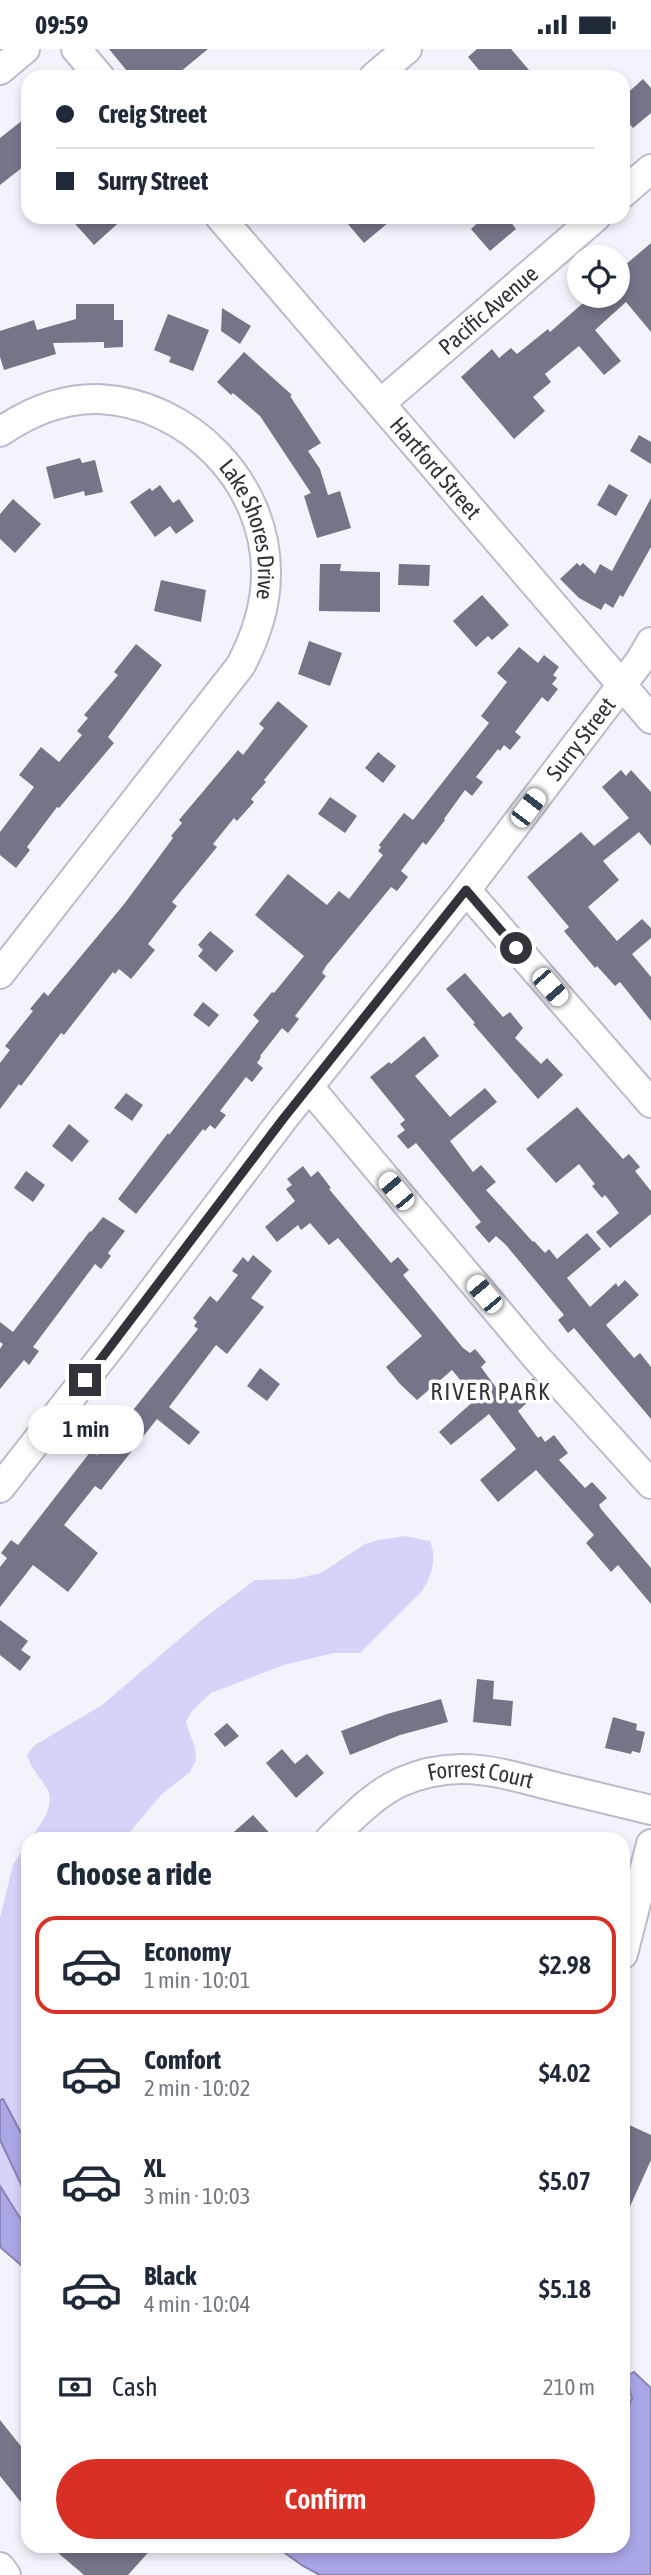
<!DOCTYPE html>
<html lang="en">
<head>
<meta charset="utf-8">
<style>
	:root { --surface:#fff; --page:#f6f6f7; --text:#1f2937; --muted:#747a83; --line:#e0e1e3; --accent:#d93025 }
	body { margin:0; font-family:"Asap Condensed",sans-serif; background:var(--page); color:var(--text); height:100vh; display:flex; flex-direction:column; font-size:26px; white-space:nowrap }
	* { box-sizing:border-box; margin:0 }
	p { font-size:23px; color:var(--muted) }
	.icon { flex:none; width:38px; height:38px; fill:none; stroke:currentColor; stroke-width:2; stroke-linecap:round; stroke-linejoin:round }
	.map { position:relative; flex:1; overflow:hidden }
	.sheet { position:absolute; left:21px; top:1783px; width:609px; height:721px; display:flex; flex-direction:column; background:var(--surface); border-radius:21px; box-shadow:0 4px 10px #0003 }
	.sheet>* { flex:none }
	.guide { position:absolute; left:21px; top:21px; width:609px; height:154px; border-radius:21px; box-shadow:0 4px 10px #0003; display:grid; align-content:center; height:154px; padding:0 35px; background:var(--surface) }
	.buttons { position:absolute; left:567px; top:196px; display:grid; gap:14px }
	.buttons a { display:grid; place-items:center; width:63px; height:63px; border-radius:50%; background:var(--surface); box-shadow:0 4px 10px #0003; font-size:35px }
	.end { position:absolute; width:32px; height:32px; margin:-16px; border:9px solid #32323a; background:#fff; box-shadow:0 0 0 4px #fff }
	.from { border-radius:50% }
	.bubble { position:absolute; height:49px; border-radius:24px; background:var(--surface); box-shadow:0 4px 10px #0003; font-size:23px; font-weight:600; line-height:49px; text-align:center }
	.car { position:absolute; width:21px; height:42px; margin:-21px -10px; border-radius:9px; box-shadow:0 0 5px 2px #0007; background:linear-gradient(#fff 24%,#345 0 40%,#fff 0 76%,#345 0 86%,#fff 0) }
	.guide b { display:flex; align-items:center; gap:24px; height:66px; font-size:26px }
	.guide b+b { border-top:2px solid var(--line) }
	.guide i { width:18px; height:18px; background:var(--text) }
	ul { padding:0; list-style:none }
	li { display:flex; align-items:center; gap:21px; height:98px; margin:0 14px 10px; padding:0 21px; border:4px solid transparent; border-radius:21px }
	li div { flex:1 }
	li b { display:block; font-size:26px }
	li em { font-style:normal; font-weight:600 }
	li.active { border-color:var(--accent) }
	li>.icon { width:63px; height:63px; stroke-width:1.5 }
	h2 { padding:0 35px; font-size:32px; line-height:84px }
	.pay { display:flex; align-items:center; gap:18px; height:77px; padding:0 35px; font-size:26px }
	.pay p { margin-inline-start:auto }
	.primary-button { display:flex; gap:14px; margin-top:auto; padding:14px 35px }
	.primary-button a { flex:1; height:80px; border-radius:42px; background:var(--accent); color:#fff; font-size:28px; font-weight:600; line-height:80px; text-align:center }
	.status { display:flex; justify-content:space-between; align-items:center; height:49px; padding:0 35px; background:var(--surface); direction:ltr }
	.status svg { height:19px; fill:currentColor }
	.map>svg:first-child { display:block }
</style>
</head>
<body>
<div class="status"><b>09:59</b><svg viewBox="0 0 49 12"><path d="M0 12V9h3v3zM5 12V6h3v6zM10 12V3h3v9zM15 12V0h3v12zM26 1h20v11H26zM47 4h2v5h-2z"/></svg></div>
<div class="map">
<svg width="651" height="2526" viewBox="0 0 651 2526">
	<rect width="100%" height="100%" fill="#f3f3fc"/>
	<path fill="#d5d4f8" d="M405,1487L430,1492C437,1510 432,1526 422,1542L360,1604H334L284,1616L211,1644L192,1662L186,1673L195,1699L196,1711L190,1723L161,1746L124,1790H30C41,1774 59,1754 44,1735C37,1725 31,1718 27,1706L35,1696L102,1656L203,1570L255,1531L295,1530L321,1524L365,1495L378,1491Z
		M28,1793V2097L3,2050L0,2051V1869L13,1816Z
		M0,2091L28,2150V2170L22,2172L0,2137Z"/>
	<path fill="#aaa7e7" stroke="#8684b3" stroke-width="2" d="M3,2050L28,2097V2150L0,2091V2051Z
		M0,2137L22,2172L28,2170V2222L0,2198Z
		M634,2323L651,2339V2526H320L303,2517L275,2497H623V2371L632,2349L625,2328Z"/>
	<path fill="#757589" d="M109,0H208L174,28H132Z
		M477,0H511L535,28H485L468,8Z
		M643,30L651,39V64L633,79L623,68V48Z
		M28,67V114L0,136V89Z
		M69,168H125L94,196Z
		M342,168H395L364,194Z
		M484,168H507L516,180L490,202L471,180Z
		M651,194V283L626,253L595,281L621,312L604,326L579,297L545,325L551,333L533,348L545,362L514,390L461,328L492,300L499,309L511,299L517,305L548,280L550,283L591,247H618V222Z
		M76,255H114V271H123V298L104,299V293L53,294L56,305L4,321L0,308V282L34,271L37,281L76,270Z
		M222,259L251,277L240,295L221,282Z
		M168,265L209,281L193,322L169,313L171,308L154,301Z
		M244,303L292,346L290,347L321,394L308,402L320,420L328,446L340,442L351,479L317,489L304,447L311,444L260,367L233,344L231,346L217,333Z
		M639,386L651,393V415L630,402Z
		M80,409L82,414L95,411L103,443L85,447L84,442L54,450L46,418Z
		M609,435L628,446L616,467L597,456Z
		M160,436L173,454L179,450L194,472L176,485L170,477L155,488L130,453L150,439L152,442Z
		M651,449V498L623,548L620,546L613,559L605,554L601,561L579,549L560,530L577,514L580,517L583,514L595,525L600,515L612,522Z
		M13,450L41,475L15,504L0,490V465Z
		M320,515H341L340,522L380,523V563L319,562Z
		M399,515L430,516L429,537L398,536Z
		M161,531L206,541L201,573L154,562Z
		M482,546L509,576L492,591L488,587L476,598L453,572Z
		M309,592L342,604L330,637L298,625Z
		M136,595L162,616L108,688L114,694L59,759L57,758L27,798L30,801L16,819L0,806V783L34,738L19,726L41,698L59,713L82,686L77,682L88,669L84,666L118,626L114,623Z
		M519,598L538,614L544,606L559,618L553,626L557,629L552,635L558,640L548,653L542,648L515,683L521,688L510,701L504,696L500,702L498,700L476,728L483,733L472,747L465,741L444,770L445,771L426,796L423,793L401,822L408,828L397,842L391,838L326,917L322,924L326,927L295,967L299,970L288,984L282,979L260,1007L261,1008L257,1014L263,1019L252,1033L246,1028L220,1062L226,1066L215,1080L210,1076L205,1082L203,1080L136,1165L118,1150L168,1084L169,1086L259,972L253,966L272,943L274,944L304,907L255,866L288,825L327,856L339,842L349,850L383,806L378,802L381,798L379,796L404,764L413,771L489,674L481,667L507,633L497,624Z
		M278,652L308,677L264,731L266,733L251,750L254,753L237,772L234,769L213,795L217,798L172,853L177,857L148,895L155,901L131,930L119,920L115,925L113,923L64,986L61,984L21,1037L19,1035L0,1060V1014L10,1001L5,997L33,962L30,960L44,943L48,947L125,854L173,789L171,787L182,774L179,771L238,701L243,706L264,679L259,675Z
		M378,703L396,717L383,734L365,719Z
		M621,721L626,727L631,721L651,743V797L639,783L603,812L619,831L588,858L617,892L642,870L651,879V889L632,905L651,928V972L620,933L615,937L597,917L595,919L564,882L569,878L527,828L581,783L594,797L629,769L602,738Z
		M330,748L357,767L345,784L318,765Z
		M210,882L234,902L216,923L198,907L203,901L198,896Z
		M465,924L503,968L510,963L523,979L515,989L541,1015L547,1009L563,1026L538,1050L473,975L475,974L446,940Z
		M203,953L219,966L209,978L193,966Z
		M424,987L439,1007L415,1027L450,1068L485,1039L497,1053L450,1092L473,1123L481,1116L496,1133L486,1141L533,1193L534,1192L545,1204L549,1200L557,1210L587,1184L601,1200L567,1229L590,1258L616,1234L618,1238L625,1231L639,1246L606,1276L634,1309L640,1304L651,1318V1370L574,1279L568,1284L558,1271L564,1266L506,1196L496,1187L489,1194L475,1178L481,1173L416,1094L408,1100L397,1087L405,1081L400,1075L405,1071L370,1028L389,1013L391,1015Z
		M126,1044L143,1056L132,1072L114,1059Z
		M577,1058L623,1110L629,1105L640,1118L635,1122L651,1142V1165L610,1199L596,1183L619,1164L605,1146L602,1149L592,1137L595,1135L579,1115L556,1134L526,1100Z
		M69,1075L89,1092L72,1113L52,1097Z
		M303,1117L311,1128L318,1122L331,1139L329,1140L391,1214L398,1208L409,1221L403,1226L463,1299L470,1304L475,1300L486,1313L481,1318L500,1344L507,1350L533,1329L542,1340L518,1362L538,1389L541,1387L545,1393L554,1386L568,1404L559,1411L585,1439L592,1433L607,1449L599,1456L601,1460L651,1519V1555L618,1516L611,1523L586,1494L594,1486L536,1421L498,1453L480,1431L516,1400L489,1365L451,1396L439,1383L476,1350L452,1321L417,1351L400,1335L386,1318L422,1287L338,1189L329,1196L310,1174L301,1181L298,1176L277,1193L265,1178L295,1152L286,1140L292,1136L287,1130Z
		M26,1122L45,1136L33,1153L14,1139Z
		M103,1168L125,1182L108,1204L111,1207L101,1220L95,1215L33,1298L39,1302L29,1316L24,1311L0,1340V1300L3,1295L0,1293V1273L13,1283L90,1182L91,1183Z
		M253,1206L272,1222L251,1249L264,1258L227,1305L216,1296L169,1358L200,1383L189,1396L157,1370L101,1441L95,1437L64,1476L98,1504L68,1543L33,1516L0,1558V1518L7,1509L1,1504L11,1491L18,1496L91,1402L97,1406L198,1280L194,1277L197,1273L193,1269L210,1247L217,1253L238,1226L232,1222L243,1208L248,1213Z
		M260,1319L280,1335L267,1352L247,1337Z
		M0,1571L28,1592L21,1601L31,1608L20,1622L0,1606Z
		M477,1630L494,1632L493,1650L513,1652L511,1677L473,1673Z
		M441,1650L448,1673L400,1686L350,1706L341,1682L387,1665Z
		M613,1668L637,1675L636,1681L645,1683L640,1704L632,1702L631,1705L605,1699Z
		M227,1674L239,1687L225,1698L214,1685Z
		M282,1700L295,1715L307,1705L324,1724L296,1749L266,1714Z
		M253,1766L275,1790H226Z
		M627,2075L651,2086V2111L623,2173V2084Z
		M0,2371L28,2406V2462L0,2427Z
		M50,2497H154L128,2526H84Z"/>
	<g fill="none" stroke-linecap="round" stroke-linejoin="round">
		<g stroke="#bbbbd0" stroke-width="32">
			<g id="minor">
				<path d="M76,0L100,28"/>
				<path d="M0,21L25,0"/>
				<path d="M374,28L407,0"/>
				<path d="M623,144L651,120"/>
				<path id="s1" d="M220,168L651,670"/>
				<path id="s2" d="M381,354L596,168"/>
				<path id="s3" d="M0,383C29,363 63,349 99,350C189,354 267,434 266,525C266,558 256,587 241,616L0,925"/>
				<path d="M466,841L651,1054"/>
				<path d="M309,1038L536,1308L651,1435"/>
				<path id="s4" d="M0,1439L118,1288L283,1070L466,841L640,612L651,593"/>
				<path id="s5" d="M330,1790C351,1770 374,1745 401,1733C456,1709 498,1723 552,1737C585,1745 618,1753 651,1761"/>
				<path d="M623,1905L651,1795"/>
				<path d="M0,2518L6,2526"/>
			</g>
		</g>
		<use href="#minor" stroke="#fff" stroke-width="28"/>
	</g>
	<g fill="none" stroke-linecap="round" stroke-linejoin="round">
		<path stroke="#32323a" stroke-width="9" d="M85,1331L283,1070L466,841L516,899"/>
	</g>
	<g text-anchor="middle" stroke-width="7" stroke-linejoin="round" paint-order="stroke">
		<g font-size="23" fill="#32323a" stroke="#fff">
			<text dy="8" stroke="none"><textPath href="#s2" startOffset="142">Pacific Avenue</textPath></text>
			<text dy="8" stroke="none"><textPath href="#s1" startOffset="331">Hartford Street</textPath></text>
			<text dy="8" stroke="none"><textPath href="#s3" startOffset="324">Lake Shores Drive</textPath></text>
			<text dy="8" stroke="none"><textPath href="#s4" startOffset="948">Surry Street</textPath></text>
			<text dy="8" stroke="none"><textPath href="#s5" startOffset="173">Forrest Court</textPath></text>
		</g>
		<g font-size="24" letter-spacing="2" fill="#32323a" stroke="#fff">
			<text x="491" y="1351">RIVER PARK</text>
		</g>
	</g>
</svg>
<div class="buttons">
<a><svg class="icon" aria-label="locate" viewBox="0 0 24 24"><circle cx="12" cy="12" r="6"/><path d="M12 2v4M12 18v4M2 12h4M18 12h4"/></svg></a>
</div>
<i class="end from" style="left:516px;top:899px"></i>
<i class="end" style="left:85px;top:1331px"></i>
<div class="bubble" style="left:28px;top:1356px;width:116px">1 min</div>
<i class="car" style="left:528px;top:759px;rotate:37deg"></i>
<i class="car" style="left:550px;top:938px;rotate:139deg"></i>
<i class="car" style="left:396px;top:1142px;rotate:320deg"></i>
<i class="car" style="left:484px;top:1245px;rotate:320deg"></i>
<div class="guide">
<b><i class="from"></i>Creig Street</b>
<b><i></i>Surry Street</b>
</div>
<section class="sheet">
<h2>Choose a ride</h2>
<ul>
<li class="active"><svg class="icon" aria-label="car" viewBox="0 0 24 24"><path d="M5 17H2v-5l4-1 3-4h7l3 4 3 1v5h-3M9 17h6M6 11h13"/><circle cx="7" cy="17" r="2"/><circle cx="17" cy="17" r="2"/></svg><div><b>Economy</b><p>1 min · 10:01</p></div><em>$2.98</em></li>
<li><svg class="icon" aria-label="car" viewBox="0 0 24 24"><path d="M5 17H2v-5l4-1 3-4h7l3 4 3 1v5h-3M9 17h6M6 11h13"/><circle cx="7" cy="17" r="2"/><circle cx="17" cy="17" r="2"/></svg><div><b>Comfort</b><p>2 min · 10:02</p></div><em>$4.02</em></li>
<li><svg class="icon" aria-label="car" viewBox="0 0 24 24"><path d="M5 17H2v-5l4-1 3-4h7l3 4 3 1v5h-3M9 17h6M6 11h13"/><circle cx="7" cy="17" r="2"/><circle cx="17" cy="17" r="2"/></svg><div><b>XL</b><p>3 min · 10:03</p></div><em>$5.07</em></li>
<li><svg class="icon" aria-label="car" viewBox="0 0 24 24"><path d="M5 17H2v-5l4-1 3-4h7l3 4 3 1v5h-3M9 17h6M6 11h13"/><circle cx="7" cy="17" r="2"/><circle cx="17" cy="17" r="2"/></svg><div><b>Black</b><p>4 min · 10:04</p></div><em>$5.18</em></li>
</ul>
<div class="pay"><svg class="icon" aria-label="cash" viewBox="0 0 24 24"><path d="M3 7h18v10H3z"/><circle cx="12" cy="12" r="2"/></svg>Cash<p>210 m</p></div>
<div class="primary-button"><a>Confirm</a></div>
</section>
</div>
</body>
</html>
